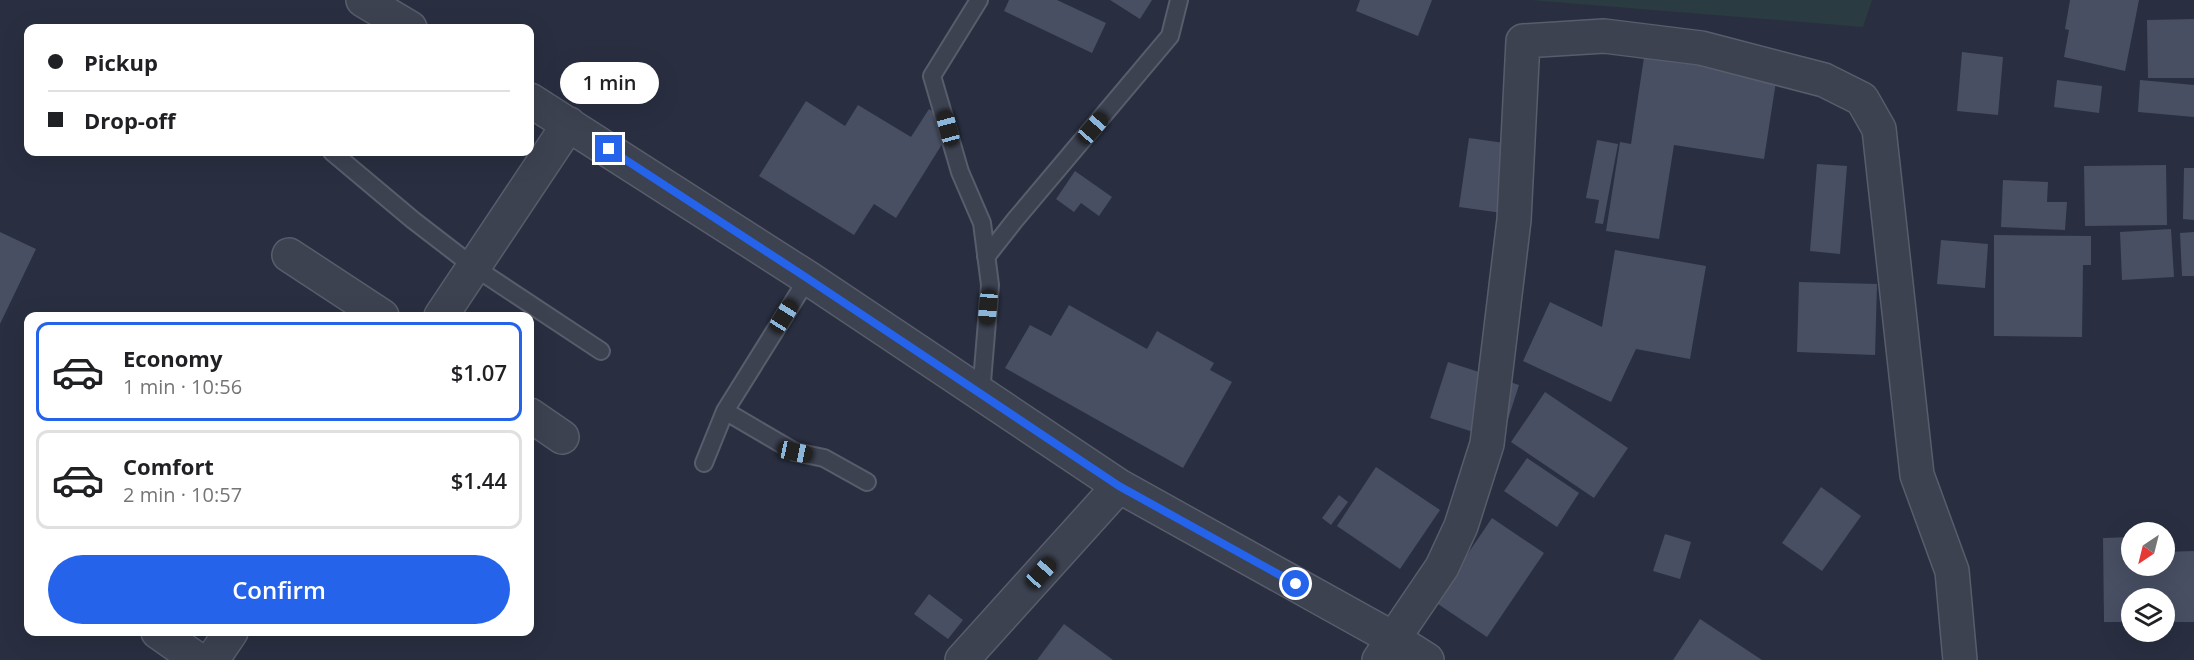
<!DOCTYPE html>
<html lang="en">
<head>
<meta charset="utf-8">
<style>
	:root { --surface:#fff; --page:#f2f2f2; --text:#202124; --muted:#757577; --line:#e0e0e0; --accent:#2563eb }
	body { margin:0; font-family:"Open Sans",sans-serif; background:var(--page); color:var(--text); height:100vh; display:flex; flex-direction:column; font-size:22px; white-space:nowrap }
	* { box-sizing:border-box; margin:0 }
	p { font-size:20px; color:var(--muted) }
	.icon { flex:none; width:33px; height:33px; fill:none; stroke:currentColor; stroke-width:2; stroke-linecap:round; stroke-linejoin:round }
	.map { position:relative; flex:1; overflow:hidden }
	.side { position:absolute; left:24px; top:312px; width:510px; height:324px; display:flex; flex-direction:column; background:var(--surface); border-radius:12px; box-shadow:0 6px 24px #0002 }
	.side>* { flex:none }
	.top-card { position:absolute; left:24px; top:24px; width:510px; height:132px; border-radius:12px; box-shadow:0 6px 24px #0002; display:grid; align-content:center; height:132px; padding:0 24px; background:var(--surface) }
	.needle { width:39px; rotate:215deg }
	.controls { position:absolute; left:2121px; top:522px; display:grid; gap:12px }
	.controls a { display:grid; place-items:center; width:54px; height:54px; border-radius:50%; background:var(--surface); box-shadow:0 6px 24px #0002; font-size:30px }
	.end { position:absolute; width:27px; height:27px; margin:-14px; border:8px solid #2563eb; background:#fff; box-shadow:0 0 0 3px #fff }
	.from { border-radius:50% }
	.bubble { position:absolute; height:42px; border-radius:21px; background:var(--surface); box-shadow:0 6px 24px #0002; font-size:20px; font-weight:600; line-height:42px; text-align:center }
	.car { position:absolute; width:18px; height:36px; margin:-18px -9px; border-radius:8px; box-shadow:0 0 4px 2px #0007; background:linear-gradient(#222 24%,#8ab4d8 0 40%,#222 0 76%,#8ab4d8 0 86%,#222 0) }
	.top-card b { display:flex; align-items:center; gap:21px; height:57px; font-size:22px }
	.top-card b+b { border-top:2px solid var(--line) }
	.top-card i { width:15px; height:15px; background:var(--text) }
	ul { padding:10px 0 0; list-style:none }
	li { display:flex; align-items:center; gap:18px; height:99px; margin:0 12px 9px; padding:0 12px; border:3px solid var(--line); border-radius:12px }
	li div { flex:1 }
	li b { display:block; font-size:22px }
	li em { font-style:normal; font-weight:600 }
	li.active { border-color:var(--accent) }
	li>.icon { width:54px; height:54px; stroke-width:1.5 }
	.cta { display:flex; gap:12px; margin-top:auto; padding:12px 24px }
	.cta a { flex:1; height:69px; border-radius:36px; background:var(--accent); color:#fff; font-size:24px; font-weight:600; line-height:69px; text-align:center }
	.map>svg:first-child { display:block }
</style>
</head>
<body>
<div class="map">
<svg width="2194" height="660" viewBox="0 0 2194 660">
	<rect width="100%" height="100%" fill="#292f41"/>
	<path fill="#2b3b42" d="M1530,0H1872L1863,27Z"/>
	<path fill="#484f63" d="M1009,0H1057L1106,23L1092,53L1004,11Z
		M1110,0H1152L1140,19Z
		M1360,0H1432L1418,36L1356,11Z
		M2070,0H2139L2125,71L2064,57L2069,30L2065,29Z
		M2194,19V78H2148L2147,20Z
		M1646,44L1777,75L1764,159L1674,145L1659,239L1606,231L1620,142L1631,144Z
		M1962,52L2003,57L1998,115L1957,111Z
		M2057,80L2102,86L2099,113L2054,107Z
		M2140,80L2194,85V117L2138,112Z
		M806,101L845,126L858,105L911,137L929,109L954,125L896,218L874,204L854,235L759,176Z
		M1469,138L1534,147L1524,216L1459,207Z
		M1597,140L1618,144L1603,224L1595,223L1599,200L1586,198Z
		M1817,164L1847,166L1840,254L1810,251Z
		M2166,165L2167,225L2085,226L2084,166Z
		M2184,168H2194V220L2183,219Z
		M1075,171L1112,197L1099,216L1081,203L1074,212L1056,199Z
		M2003,180L2048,182L2047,202H2067L2065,230L2001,227Z
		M2171,229L2174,277L2122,280L2120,232Z
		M0,232L36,249L0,324Z
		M2194,232V276H2182L2180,233Z
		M1994,235L2091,236V265H2083L2082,337L1994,336Z
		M1941,240L1988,244L1985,288L1937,284Z
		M1615,250L1706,266L1690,359L1636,349L1611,402L1523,361L1550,302L1602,327Z
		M1799,282L1877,284L1875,355L1797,352Z
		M1069,305L1147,349L1157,331L1214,363L1210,370L1232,382L1183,468L1005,368L1030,325L1051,336Z
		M1448,362L1519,385L1501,441L1430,418Z
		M1545,392L1628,448L1594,498L1511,442Z
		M1527,458L1579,493L1557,527L1504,491Z
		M1376,467L1440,510L1400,569L1337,526Z
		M1821,487L1861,516L1822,571L1782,543Z
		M1339,495L1348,502L1331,525L1322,518Z
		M1492,518L1544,553L1487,637L1435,602Z
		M1665,534L1691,542L1680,579L1653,571Z
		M2132,537V566H2164V552L2194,551V622H2164V598H2132V622H2104L2103,538Z
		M929,594L963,620L948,639L914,614Z
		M1700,619L1762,660H1673Z
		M1064,624L1113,660H1037Z"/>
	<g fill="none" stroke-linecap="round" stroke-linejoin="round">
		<g stroke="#585d6b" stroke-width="20">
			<path id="service" d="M979,0L932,76L960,172L982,223L990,285L981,394
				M332,152L413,220L474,267L601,351
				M986,257L1015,220L1170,36L1179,0
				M725,411L795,452L824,458L867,482
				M704,463L725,411L808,278"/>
		</g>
		<g stroke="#585d6b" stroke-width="36">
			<path id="minor" d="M363,0L410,28
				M530,100L808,278L1119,486L1394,639L1427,660
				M289,255L382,316
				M441,316L569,124
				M530,415L562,437
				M158,632L198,660
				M212,660L231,632
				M962,660L1119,486
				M1379,660L1442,567L1461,526L1487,444L1514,220L1523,41L1604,36L1701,48L1824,80L1862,99L1879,129L1917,475L1952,571L1960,660"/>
		</g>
		<use href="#service" stroke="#3d4251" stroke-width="16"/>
		<use href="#minor" stroke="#3d4251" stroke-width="33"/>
	</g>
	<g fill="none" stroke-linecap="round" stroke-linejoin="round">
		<path stroke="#2563eb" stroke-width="8" d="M609,149L807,278L1119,486L1296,584"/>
	</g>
</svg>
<div class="controls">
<a><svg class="needle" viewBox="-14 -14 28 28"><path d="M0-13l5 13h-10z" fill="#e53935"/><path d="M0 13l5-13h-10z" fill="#757577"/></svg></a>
<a><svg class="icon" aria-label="layers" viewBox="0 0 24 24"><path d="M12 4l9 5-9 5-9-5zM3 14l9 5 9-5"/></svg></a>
</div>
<i class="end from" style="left:1296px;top:584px"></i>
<i class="end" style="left:609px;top:149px"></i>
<div class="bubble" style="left:560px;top:62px;width:99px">1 min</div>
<i class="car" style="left:948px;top:128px;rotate:345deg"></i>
<i class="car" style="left:1093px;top:128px;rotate:41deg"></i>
<i class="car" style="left:988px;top:307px;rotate:185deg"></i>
<i class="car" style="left:784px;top:316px;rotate:32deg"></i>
<i class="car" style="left:795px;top:452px;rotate:102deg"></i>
<i class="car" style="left:1041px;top:573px;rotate:42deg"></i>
<div class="top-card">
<b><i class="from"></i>Pickup</b>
<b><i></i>Drop-off</b>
</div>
<section class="side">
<ul>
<li class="active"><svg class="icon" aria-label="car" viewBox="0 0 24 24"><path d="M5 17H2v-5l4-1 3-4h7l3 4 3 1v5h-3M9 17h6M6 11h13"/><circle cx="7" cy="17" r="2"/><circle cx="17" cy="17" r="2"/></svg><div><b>Economy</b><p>1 min · 10:56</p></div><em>$1.07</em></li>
<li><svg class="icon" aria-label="car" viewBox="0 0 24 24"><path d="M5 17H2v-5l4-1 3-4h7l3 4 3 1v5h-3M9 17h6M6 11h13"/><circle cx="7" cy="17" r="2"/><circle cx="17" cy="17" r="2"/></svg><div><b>Comfort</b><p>2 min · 10:57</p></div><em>$1.44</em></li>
</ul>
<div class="cta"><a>Confirm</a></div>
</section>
</div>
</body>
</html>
